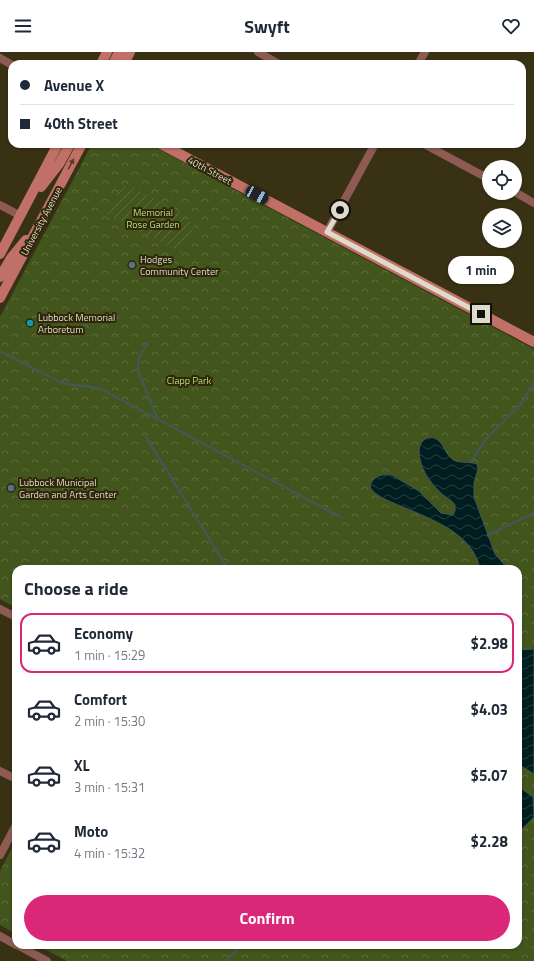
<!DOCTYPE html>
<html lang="en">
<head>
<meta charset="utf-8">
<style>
	:root { --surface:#fff; --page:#f2f2f3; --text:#1f2937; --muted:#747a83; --line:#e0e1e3; --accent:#db2777 }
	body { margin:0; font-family:"Titillium Web",sans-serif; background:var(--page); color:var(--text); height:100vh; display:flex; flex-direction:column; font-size:15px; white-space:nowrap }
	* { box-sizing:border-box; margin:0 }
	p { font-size:13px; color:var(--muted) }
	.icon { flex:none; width:22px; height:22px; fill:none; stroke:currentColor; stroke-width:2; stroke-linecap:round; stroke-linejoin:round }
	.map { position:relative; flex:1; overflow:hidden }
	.details { position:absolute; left:12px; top:513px; width:510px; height:384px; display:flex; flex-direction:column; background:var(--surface); border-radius:12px; box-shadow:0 1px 3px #0004 }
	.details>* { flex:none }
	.top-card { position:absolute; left:8px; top:8px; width:518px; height:88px; border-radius:12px; box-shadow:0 1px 3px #0004; display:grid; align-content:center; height:88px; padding:0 12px; background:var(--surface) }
	.buttons { position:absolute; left:482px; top:108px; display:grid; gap:8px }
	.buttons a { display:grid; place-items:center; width:40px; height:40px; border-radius:50%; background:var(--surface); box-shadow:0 1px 3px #0004; font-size:20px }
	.end { position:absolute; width:18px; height:18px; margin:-9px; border:5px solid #dfdbcb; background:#111; box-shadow:0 0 0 2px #111 }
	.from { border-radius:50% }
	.bubble { position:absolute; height:28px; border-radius:14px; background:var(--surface); box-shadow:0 1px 3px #0004; font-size:13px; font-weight:700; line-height:28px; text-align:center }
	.car { position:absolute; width:12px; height:24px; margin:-12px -6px; border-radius:5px; box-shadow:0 0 3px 1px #0007; background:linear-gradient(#222 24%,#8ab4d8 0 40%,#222 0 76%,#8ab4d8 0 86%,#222 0) }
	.top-card b { display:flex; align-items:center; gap:14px; height:38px; font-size:15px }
	.top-card b+b { border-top:1px solid var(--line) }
	.top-card i { width:10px; height:10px; background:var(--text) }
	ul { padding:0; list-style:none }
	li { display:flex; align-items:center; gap:12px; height:60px; margin:0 8px 6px; padding:0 4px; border:2px solid transparent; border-radius:12px }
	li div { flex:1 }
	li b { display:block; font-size:15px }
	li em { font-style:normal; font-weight:700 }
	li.current { border-color:var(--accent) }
	li>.icon { width:36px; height:36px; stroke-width:1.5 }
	h2 { padding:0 12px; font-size:18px; line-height:48px }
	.action { display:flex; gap:8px; margin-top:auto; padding:8px 12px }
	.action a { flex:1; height:46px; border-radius:24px; background:var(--accent); color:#fff; font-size:16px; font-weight:700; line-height:46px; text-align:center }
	header { display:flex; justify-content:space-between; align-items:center; height:52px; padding:0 12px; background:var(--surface); font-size:18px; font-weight:700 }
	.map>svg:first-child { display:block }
</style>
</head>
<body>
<header><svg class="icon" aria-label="menu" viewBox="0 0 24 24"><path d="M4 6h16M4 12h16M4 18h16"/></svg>Swyft<svg class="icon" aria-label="heart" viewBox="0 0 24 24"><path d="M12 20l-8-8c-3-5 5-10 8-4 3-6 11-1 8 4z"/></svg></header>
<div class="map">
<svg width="534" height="909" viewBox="0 0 534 909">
	<defs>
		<pattern id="park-crowns" width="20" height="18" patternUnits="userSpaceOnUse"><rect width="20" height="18" fill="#42551c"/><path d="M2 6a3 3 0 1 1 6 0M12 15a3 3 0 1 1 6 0" fill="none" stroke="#5d6d3c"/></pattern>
		<pattern id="garden-furrows" width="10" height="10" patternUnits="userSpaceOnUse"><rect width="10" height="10" fill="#42551c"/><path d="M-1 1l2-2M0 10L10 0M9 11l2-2" fill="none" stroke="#5d6d3c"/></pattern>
		<pattern id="water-waves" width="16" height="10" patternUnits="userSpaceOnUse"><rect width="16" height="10" fill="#001e20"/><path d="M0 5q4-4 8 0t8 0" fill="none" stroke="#253e3f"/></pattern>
	</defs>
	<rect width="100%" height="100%" fill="#383114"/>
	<path fill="url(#park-crowns)" d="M92,92H149L534,297V909H67L37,893H518V517H16V556L0,547V265Z
		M16,788V882L0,873V819Z"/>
	<path fill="url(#garden-furrows)" d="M122,133L132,138L133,135L184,162L182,165L195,172L180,201L107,162Z"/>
	<path fill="url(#water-waves)" stroke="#435753" d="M430,385C444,387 442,398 452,407C458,412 469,409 477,412L478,417L474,431V445L495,502L508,517H480C473,480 428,466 398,453C389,449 375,444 370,435C372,424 381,423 390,422L419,439L441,461L453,463L455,459V453C451,447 446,446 441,441C429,430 419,415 419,398C420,391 423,387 430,385Z
		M534,597V722L518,712V598Z
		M518,734L533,745L534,765L518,781Z"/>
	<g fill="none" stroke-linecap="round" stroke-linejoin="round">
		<path stroke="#435753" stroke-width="2.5" d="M148,290L139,306L138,319L157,366
			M0,299L60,330C75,335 91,332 105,339L342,466
			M146,385L228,517
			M471,410L486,387L521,352L534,330
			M488,483L534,461
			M226,909L241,893"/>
		<path stroke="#8e5b54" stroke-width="8" d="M258,0L279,12
			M0,6L12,13
			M418,12L425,0
			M424,92L489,127
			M515,140L534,151
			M0,153L21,164
			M327,180L375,92
			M0,557L16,565
			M0,719L16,727
			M0,803L16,773
			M0,884L16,893
			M17,893L47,909"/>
		<path stroke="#c17067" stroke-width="10" d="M101,12L107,0
			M113,12L119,0
			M124,12L130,0
			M161,92L534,290
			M41,135L59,112L70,92
			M0,202L58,92
			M0,225L11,206L26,188
			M0,246L82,92"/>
	</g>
	<defs><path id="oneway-solid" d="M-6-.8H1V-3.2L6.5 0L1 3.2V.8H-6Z"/></defs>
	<use fill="#5a3d26" href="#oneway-solid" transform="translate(71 112) rotate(-62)"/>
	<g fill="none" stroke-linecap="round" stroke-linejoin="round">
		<path stroke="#dfdbcb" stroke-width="5" d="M340,158L327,180L481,262"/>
	</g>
	<g fill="#5c6f8a" stroke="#2e270a" stroke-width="1.5">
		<circle cx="132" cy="213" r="4"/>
		<circle cx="11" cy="436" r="4"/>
	</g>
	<circle fill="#0f9aa8" stroke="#2e270a" stroke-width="1.5" cx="30" cy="271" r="4"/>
	<g text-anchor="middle" stroke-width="4" stroke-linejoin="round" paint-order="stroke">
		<g font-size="10" fill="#dfdbcb" stroke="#2e270a">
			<text transform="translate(210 118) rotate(28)" y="4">40th Street</text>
			<text transform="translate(41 169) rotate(-62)" y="4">University Avenue</text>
		</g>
		<g font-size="10" fill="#badc82" stroke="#2e270a">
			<text x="153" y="164">Memorial<tspan x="153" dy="12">Rose Garden</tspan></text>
			<text x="189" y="332">Clapp Park</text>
		</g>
		<g font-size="10" fill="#dfdbcb" stroke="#2e270a" text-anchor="start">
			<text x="140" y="211">Hodges<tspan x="140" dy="12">Community Center</tspan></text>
			<text x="38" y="269">Lubbock Memorial<tspan x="38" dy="12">Arboretum</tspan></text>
			<text x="19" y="434">Lubbock Municipal<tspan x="19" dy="12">Garden and Arts Center</tspan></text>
		</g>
	</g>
</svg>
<div class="buttons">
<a><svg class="icon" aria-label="locate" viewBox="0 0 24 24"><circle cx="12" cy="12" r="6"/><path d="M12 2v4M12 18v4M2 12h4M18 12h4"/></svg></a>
<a><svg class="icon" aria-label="layers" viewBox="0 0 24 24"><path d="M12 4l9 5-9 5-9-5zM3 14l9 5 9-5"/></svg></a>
</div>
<i class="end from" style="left:340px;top:158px"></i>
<i class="end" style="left:481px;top:262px"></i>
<div class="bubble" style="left:448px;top:204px;width:66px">1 min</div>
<i class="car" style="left:257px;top:143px;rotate:118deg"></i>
<div class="top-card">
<b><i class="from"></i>Avenue X</b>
<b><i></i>40th Street</b>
</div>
<section class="details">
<h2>Choose a ride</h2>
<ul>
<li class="current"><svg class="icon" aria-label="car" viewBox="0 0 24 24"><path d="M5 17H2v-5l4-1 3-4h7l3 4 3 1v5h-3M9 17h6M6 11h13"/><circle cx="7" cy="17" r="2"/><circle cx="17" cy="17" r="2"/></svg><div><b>Economy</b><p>1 min · 15:29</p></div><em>$2.98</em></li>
<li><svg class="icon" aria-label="car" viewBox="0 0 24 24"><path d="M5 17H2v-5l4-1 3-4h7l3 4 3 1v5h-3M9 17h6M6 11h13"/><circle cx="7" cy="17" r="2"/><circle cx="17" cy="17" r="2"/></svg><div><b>Comfort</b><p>2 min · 15:30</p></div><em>$4.03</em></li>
<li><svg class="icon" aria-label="car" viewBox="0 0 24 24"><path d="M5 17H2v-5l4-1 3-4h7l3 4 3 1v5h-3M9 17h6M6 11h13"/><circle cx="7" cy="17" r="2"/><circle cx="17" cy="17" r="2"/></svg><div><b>XL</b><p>3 min · 15:31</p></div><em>$5.07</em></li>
<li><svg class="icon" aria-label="car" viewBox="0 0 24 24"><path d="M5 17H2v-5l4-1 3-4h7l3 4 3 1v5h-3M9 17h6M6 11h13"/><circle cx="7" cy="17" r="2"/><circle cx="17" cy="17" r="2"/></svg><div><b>Moto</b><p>4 min · 15:32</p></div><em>$2.28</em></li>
</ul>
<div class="action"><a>Confirm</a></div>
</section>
</div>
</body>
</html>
